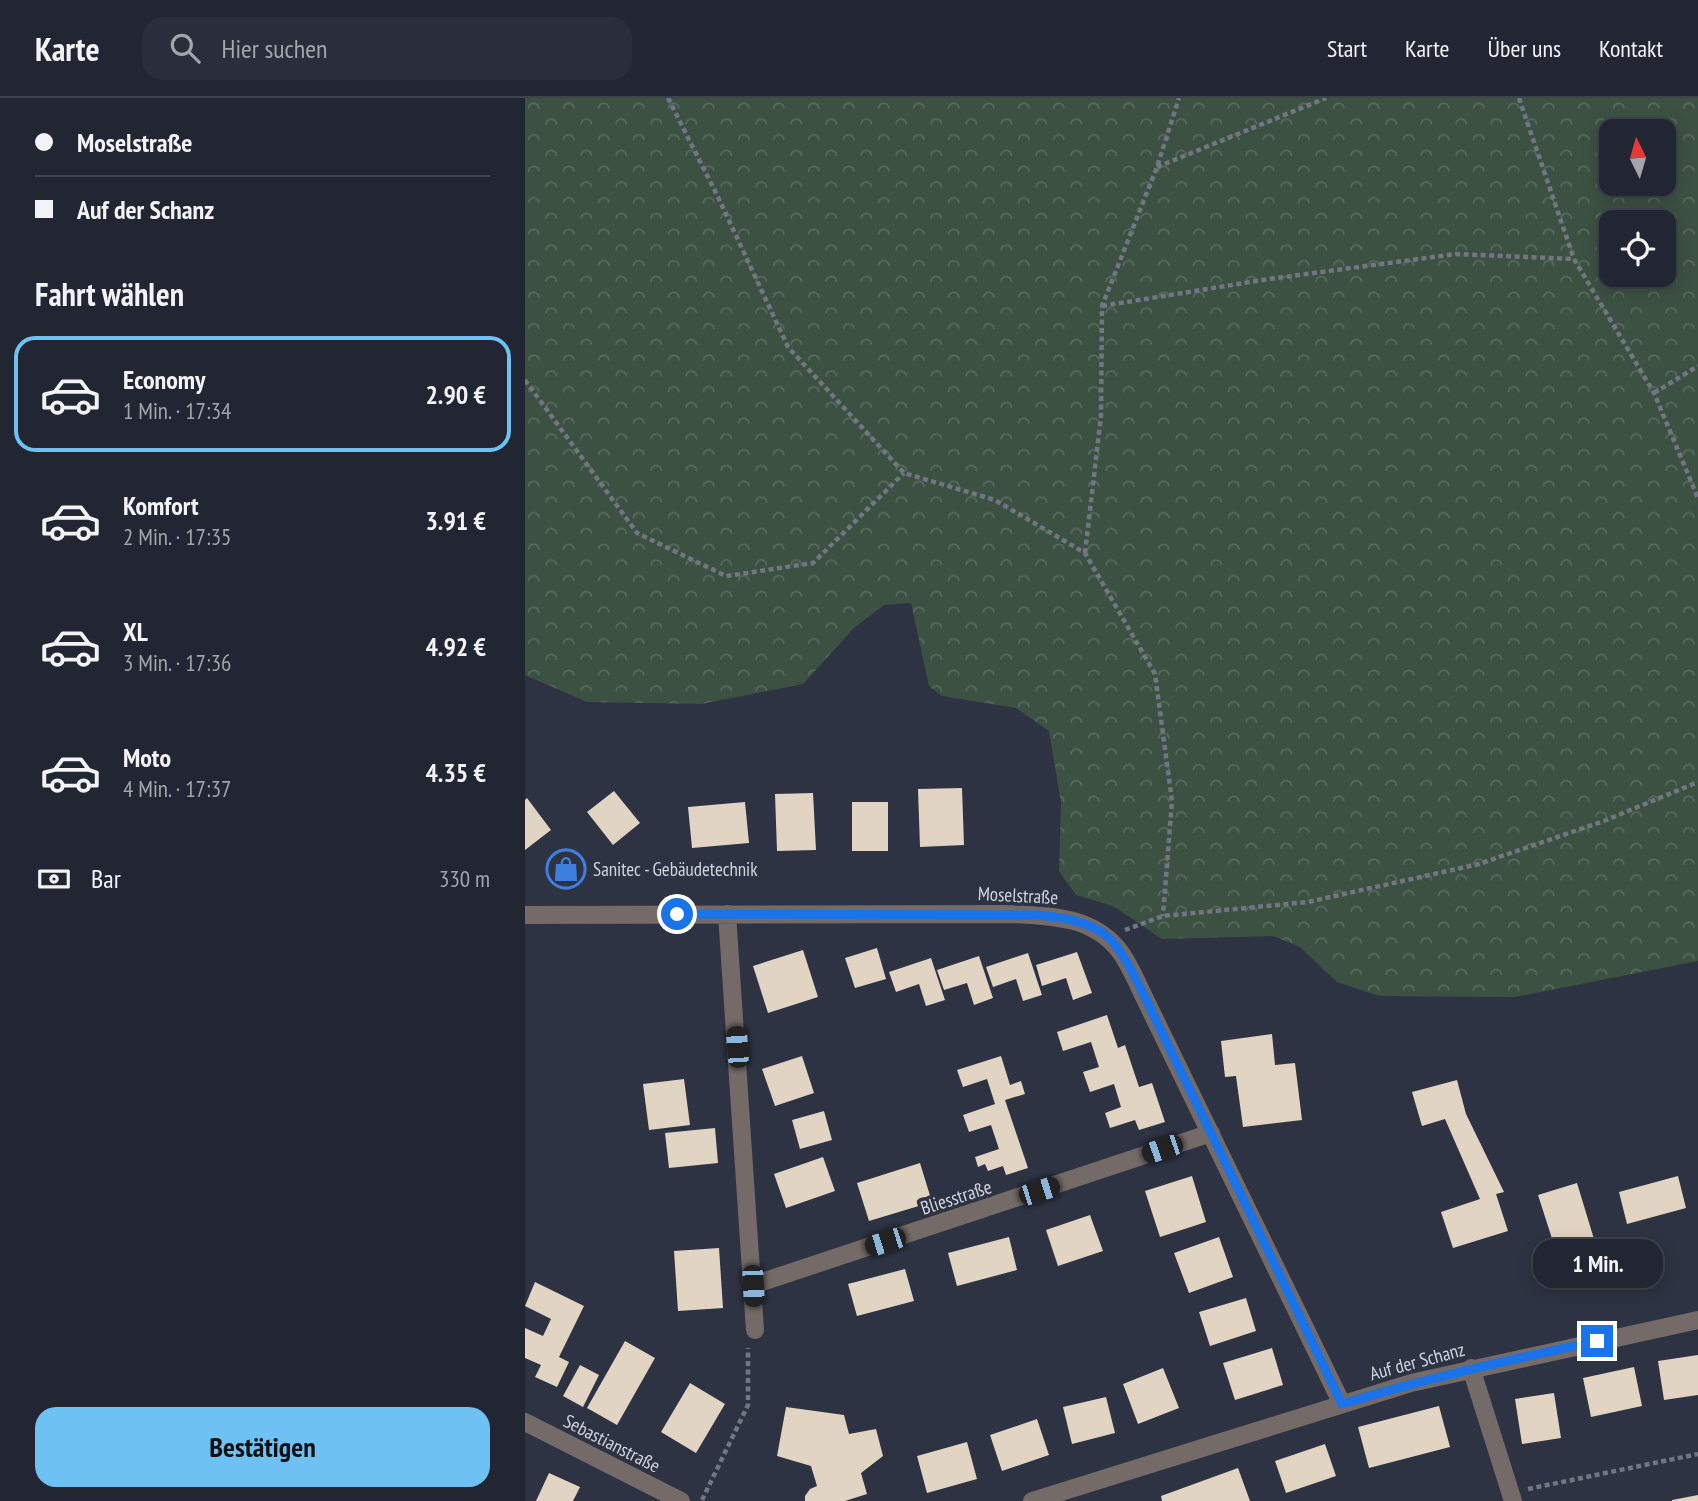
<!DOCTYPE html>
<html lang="de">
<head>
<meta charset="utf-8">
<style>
	:root { --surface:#222632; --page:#2a2e3a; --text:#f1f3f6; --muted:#a2a5ac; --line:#3f434d; --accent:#6dc2f3 }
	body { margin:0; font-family:"PT Sans Narrow",sans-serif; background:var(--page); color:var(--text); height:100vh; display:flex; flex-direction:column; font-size:26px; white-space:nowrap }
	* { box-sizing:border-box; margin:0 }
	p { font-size:23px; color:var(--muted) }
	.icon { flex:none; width:38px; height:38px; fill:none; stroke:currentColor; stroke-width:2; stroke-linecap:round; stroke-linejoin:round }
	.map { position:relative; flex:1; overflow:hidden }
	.details { display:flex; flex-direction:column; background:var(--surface); width:525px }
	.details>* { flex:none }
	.top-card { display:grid; align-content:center; height:154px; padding:0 35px; background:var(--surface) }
	.needle { width:46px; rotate:355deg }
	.controls { position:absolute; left:1074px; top:21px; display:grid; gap:14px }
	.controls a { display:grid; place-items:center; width:77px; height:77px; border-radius:14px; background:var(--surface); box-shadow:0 4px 18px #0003,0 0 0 2px var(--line); font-size:35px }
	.end { position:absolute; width:32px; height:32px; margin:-16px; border:9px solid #1a73e8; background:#fff; box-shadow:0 0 0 4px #fff }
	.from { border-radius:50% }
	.bubble { position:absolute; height:49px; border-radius:21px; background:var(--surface); box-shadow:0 4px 18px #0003,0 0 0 2px var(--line); font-size:23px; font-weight:600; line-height:49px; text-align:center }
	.car { position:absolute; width:21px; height:42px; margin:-21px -10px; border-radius:9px; box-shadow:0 0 5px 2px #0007; background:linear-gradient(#222 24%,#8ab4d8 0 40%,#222 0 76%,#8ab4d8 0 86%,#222 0) }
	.top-card b { display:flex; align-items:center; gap:24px; height:66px; font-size:26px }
	.top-card b+b { border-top:2px solid var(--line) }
	.top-card i { width:18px; height:18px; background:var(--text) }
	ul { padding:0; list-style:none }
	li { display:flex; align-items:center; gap:21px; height:116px; margin:0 14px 10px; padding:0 21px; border:4px solid transparent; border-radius:21px }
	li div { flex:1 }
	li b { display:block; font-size:26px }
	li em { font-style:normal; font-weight:600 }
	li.selected { border-color:var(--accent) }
	li>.icon { width:63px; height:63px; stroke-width:1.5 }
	h2 { padding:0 35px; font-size:32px; line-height:84px }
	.pay { display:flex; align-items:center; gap:18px; height:77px; padding:0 35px; font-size:26px }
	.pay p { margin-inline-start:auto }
	.action { display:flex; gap:14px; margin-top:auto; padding:14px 35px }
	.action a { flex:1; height:80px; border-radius:21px; background:var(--accent); color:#111; font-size:28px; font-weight:600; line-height:80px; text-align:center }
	header { display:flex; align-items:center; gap:42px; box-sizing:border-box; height:98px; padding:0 35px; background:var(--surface); border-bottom:2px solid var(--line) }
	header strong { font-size:33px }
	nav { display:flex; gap:38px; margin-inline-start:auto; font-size:24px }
	.search { width:490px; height:63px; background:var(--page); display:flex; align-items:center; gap:18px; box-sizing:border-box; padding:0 24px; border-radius:21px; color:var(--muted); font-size:26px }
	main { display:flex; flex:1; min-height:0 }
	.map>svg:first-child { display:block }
</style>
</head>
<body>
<header>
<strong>Karte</strong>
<div class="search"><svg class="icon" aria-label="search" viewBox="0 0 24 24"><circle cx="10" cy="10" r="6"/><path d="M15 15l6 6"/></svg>Hier suchen</div>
<nav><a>Start</a><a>Karte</a><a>Über uns</a><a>Kontakt</a></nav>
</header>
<main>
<section class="details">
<div class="top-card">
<b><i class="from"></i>Moselstraße</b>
<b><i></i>Auf der Schanz</b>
</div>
<h2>Fahrt wählen</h2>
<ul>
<li class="selected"><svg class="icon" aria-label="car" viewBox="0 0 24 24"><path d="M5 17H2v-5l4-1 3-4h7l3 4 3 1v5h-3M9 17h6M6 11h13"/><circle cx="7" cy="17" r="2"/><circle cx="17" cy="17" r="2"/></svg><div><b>Economy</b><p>1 Min. · 17:34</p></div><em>2.90 €</em></li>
<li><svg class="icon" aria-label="car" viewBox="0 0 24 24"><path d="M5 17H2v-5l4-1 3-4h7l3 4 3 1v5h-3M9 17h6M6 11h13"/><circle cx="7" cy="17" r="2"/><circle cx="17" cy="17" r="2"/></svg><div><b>Komfort</b><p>2 Min. · 17:35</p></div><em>3.91 €</em></li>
<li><svg class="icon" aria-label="car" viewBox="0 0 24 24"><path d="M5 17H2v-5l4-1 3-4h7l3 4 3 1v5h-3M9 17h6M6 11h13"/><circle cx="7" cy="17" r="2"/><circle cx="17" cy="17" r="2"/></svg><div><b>XL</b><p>3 Min. · 17:36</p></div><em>4.92 €</em></li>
<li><svg class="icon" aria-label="car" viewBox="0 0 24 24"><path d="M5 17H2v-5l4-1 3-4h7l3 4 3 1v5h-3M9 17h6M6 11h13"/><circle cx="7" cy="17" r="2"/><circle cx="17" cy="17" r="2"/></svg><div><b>Moto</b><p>4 Min. · 17:37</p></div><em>4.35 €</em></li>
</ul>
<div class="pay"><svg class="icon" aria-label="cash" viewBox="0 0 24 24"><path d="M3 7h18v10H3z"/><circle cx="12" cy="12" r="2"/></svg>Bar<p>330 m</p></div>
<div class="action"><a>Bestätigen</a></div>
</section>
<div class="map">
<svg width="1173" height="1403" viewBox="0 0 1173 1403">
	<defs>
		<pattern id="forest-crowns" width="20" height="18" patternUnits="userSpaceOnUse" patternTransform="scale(1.75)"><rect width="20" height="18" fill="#3d5143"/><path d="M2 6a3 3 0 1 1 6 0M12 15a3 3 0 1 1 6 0" fill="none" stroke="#58695e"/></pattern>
	</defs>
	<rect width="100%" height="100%" fill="#2d3342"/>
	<path fill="url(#forest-crowns)" fill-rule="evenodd" d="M0,0H1173V863L990,899L854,898L812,884L775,849L748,838L637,841L588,808L551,797L534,773L536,705L524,633L491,610L417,598L404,588L386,505L359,507L330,529L278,586L176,606L62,604L0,577ZM1087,33H1139V86H1087ZM1087,124H1139V177H1087Z"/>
	<path fill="#e2d4c2" d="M437,690L439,747L395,749L393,691Z
		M89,693L115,725L88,747L62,714Z
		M288,695L291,752L252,753L250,696Z
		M2,700L26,732L0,752V702Z
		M220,704L224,745L167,750L163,709Z
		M327,704H363V753H327Z
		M352,850L361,881L330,890L320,860Z
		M278,852L293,899L243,915L228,868Z
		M552,854L567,895L548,902L541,880L517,888L511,867Z
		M503,855L517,897L498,903L491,881L468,889L461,869Z
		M454,858L468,900L449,907L442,885L419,892L412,872Z
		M406,860L420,902L401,908L394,886L371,894L364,874Z
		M582,917L593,950L600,947L614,989L627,985L640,1024L614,1032L610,1022L585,1030L580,1015L596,1009L589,986L565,994L558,974L574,969L566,944L538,953L532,934Z
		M747,936L750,967L770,965L777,1022L718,1029L711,978L700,979L696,943Z
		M277,958L289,995L250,1008L237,971Z
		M476,958L485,987L496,983L500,996L480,1002L503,1070L481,1077L478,1068L463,1073L460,1066L453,1069L450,1059L474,1051L466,1027L444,1034L438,1017L470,1006L462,981L438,989L432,972Z
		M159,981L165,1027L124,1032L118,986Z
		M932,982L941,1016L979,1094L971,1096L983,1133L928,1150L916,1114L955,1101L920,1021L897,1028L887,994Z
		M299,1013L307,1042L275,1051L267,1022Z
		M190,1030L193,1065L144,1070L140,1035Z
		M298,1059L310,1093L261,1110L249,1076Z
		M395,1065L407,1104L344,1123L332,1085Z
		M667,1078L681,1124L635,1139L620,1093Z
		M1153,1078L1161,1110L1102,1126L1094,1094Z
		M1052,1085L1069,1141L1031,1153L1013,1097Z
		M565,1117L578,1153L533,1168L521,1132Z
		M484,1139L492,1172L432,1188L423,1155Z
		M694,1139L708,1179L664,1195L649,1155Z
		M194,1150L198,1210L153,1213L149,1153Z
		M380,1171L389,1203L332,1218L323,1186Z
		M10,1184L59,1208L34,1259L44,1264L32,1289L10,1279L16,1267L0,1260V1230L18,1238L26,1221L0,1208Z
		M721,1200L731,1233L685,1248L674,1214Z
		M100,1243L130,1260L92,1327L62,1310Z
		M747,1250L758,1287L710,1302L698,1265Z
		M1173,1257V1297L1139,1302L1133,1263Z
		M55,1267L74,1277L58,1309L38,1298Z
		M1109,1269L1117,1308L1066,1319L1058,1280Z
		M638,1270L654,1310L613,1326L598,1286Z
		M165,1285L200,1306L171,1355L136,1334Z
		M1029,1295L1036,1340L997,1346L990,1301Z
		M581,1299L590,1335L547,1346L538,1309Z
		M914,1308L925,1349L844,1370L833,1329Z
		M261,1309L319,1317L324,1336L351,1331L358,1358L336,1375L342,1396L320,1403H280V1398L285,1391L292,1388L286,1368L252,1358Z
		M512,1321L524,1357L477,1373L465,1337Z
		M442,1344L452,1381L402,1395L392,1358Z
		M800,1346L811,1378L761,1395L750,1363Z
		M713,1370L725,1403H637L636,1398Z
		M24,1375L55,1389L48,1403H11Z
		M1173,1397V1403H1147V1402Z"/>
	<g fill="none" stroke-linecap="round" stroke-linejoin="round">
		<path stroke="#717683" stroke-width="4.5" stroke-dasharray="5 3.5" stroke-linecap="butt" d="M143,0L193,99L263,249L379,375L470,402L560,455L630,576L647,703L638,818
			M994,0L1049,161
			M632,69L801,0
			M577,208L744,181L931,156L1049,161L1129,295L1173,400
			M0,282L112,435L201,478L288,465L379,375
			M1129,295L1173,268
			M560,455L576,318L577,208L632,69L654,0
			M600,832L638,818L783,804L954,766L1079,723L1173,684
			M1003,1391L1173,1356
			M177,1402L223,1307V1250"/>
		<path stroke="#746a68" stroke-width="18" d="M202,816L230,1232
			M0,817L488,816C529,818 570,819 596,855C606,869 613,887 621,903L817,1306
			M228,1187L686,1035
			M946,1270L988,1403
			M0,1324L156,1403
			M507,1403L886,1285L1173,1222"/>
	</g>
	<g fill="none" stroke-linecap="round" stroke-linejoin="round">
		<path stroke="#1a73e8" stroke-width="9" d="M152,816L512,817C536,819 563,823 582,838C602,854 629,920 642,945C701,1065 759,1185 817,1306C901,1280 986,1262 1072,1243"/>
	</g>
	<defs>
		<g id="shop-ring" transform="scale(2.0125)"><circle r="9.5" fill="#2d3342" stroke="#3f7fe0" stroke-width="1.5"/><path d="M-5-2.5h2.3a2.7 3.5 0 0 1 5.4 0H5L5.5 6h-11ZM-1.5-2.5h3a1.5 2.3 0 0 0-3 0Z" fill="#3f7fe0"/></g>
	</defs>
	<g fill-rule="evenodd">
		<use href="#shop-ring" x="41" y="771"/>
	</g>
	<g text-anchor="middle" stroke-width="7" stroke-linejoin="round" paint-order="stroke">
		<g font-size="19" fill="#d1d4de" stroke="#2d3342" text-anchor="start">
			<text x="68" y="778">Sanitec - Gebäudetechnik</text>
		</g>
		<g font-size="19" fill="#d1d4de" stroke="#2d3342">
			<text transform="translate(493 797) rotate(3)" y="7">Moselstraße</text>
			<text transform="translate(431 1099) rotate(-18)" y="7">Bliesstraße</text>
			<text transform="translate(892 1263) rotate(-15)" y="7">Auf der Schanz</text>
			<text transform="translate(87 1345) rotate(27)" y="7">Sebastianstraße</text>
		</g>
	</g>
</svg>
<div class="controls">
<a><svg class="needle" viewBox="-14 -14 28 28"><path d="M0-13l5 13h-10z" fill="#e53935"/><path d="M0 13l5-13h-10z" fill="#a2a5ac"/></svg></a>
<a><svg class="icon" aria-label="locate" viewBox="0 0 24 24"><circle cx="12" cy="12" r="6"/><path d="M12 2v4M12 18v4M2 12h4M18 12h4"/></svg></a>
</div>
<i class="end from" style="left:152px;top:816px"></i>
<i class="end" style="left:1072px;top:1243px"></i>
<div class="bubble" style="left:1008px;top:1141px;width:130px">1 Min.</div>
<i class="car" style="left:212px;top:949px;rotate:356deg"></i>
<i class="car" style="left:637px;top:1051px;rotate:251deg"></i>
<i class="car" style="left:514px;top:1093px;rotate:72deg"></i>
<i class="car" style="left:360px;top:1144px;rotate:252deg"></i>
<i class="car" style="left:228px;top:1188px;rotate:177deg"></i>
</div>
</main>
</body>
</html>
